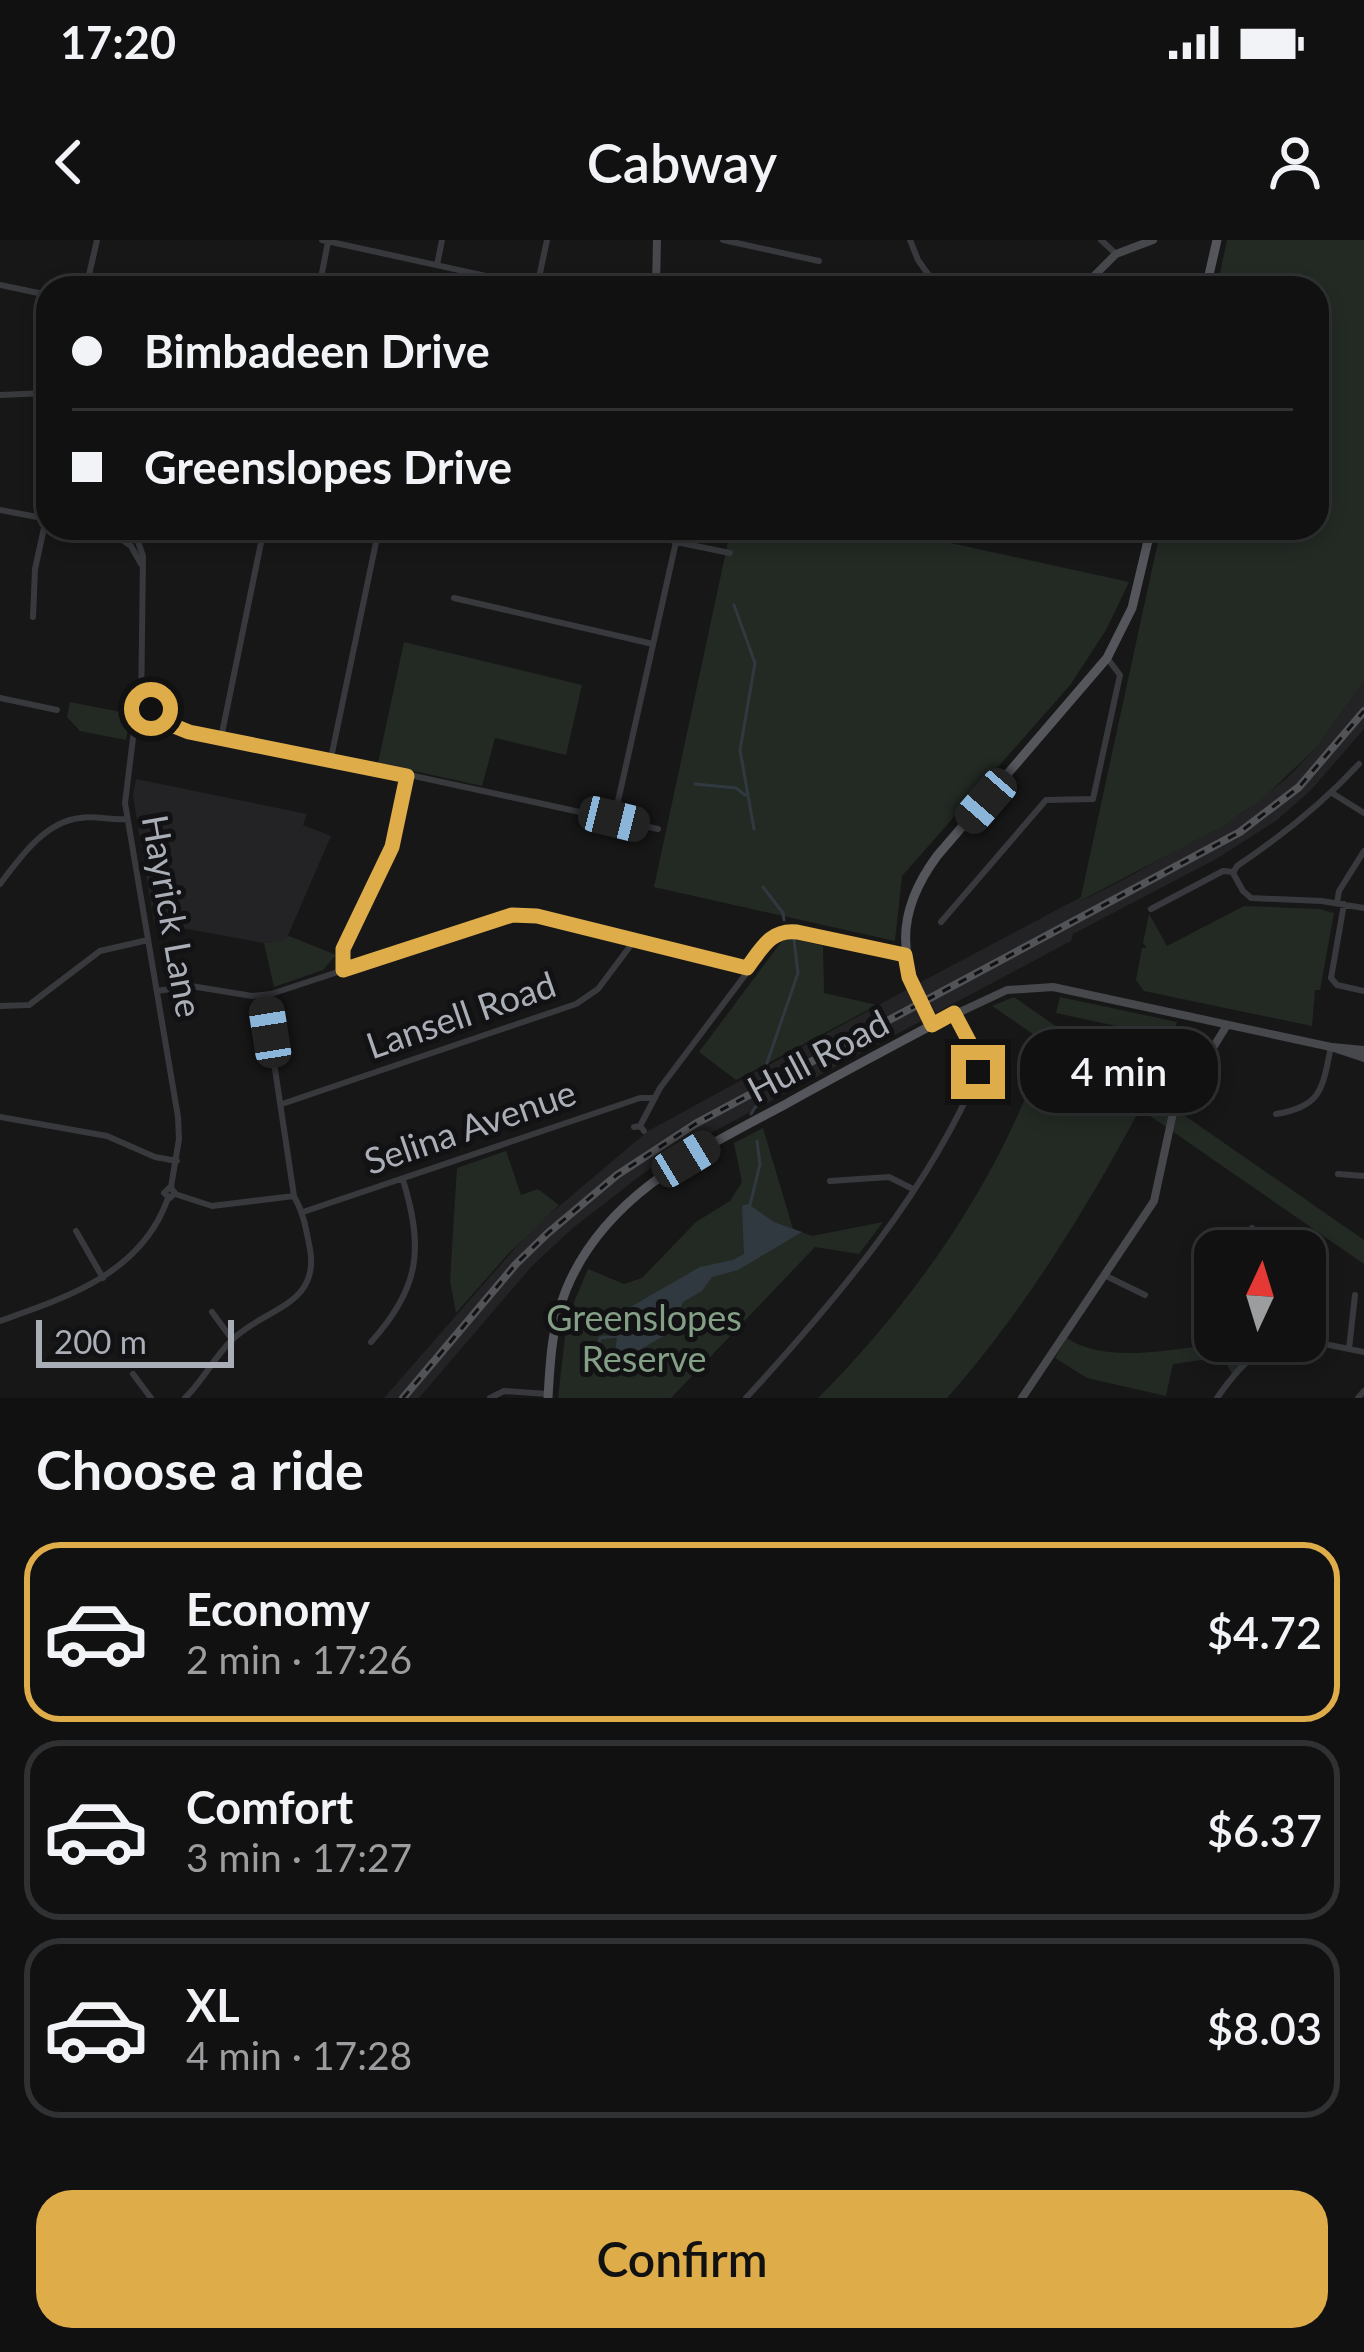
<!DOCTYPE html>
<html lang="en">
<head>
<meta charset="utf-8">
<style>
	:root { --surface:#111112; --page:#1e1f20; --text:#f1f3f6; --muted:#9c9d9f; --line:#303132; --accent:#deac49 }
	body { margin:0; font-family:Lato,sans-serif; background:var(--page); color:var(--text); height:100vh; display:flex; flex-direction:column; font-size:45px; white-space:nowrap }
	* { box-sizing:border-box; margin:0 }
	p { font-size:39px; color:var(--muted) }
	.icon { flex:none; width:66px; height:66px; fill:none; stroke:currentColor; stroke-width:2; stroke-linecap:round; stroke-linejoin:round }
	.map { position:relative; height:1158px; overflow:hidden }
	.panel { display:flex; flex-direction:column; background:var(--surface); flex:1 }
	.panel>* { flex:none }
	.hud { position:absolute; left:36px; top:36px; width:1293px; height:264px; border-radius:36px; box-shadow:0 6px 18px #0003,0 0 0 3px var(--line); display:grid; align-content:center; height:264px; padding:0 36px; background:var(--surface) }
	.needle { width:78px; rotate:4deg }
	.tools { position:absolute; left:1194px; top:990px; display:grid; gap:24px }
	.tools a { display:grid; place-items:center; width:132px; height:132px; border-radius:24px; background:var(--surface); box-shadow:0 6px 18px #0003,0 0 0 3px var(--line); font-size:60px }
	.scale { position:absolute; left:36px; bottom:30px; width:198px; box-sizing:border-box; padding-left:12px; border:6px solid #aaaeb7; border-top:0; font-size:33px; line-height:42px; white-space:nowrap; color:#aaaeb7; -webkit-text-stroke:9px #121113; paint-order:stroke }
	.end { position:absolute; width:54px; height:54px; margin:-27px; border:15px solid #deac49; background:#111; box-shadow:0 0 0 6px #111 }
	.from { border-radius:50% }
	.bubble { position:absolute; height:84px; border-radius:36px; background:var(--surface); box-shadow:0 6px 18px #0003,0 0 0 3px var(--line); font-size:39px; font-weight:600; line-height:84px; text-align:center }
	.car { position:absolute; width:36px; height:72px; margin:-36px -18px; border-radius:15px; box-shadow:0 0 9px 3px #0007; background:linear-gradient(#222 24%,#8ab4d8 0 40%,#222 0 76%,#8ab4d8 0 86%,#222 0) }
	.hud b { display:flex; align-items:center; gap:42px; height:114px; font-size:45px }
	.hud b+b { border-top:3px solid var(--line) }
	.hud i { width:30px; height:30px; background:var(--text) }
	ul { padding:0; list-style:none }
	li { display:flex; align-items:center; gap:36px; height:180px; margin:0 24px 18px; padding:0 12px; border:6px solid var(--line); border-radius:36px }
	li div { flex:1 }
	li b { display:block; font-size:45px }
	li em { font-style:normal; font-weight:600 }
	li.selected { border-color:var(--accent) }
	li>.icon { width:108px; height:108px; stroke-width:1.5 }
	h2 { padding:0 36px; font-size:54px; line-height:144px }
	.action { display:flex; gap:24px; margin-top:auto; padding:24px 36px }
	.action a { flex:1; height:138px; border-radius:36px; background:var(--accent); color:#111; font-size:48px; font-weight:600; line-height:138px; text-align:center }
	.status { display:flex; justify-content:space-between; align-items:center; height:84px; padding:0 60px; background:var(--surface); direction:ltr }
	.status svg { height:33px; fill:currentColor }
	header { display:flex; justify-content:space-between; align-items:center; height:156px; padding:0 36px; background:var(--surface); font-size:54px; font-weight:600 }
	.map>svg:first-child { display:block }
</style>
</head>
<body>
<div class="status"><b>17:20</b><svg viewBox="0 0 49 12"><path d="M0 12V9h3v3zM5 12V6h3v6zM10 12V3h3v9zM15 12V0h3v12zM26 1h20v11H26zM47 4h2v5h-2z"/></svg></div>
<header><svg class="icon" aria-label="back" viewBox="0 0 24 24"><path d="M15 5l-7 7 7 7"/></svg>Cabway<svg class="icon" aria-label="person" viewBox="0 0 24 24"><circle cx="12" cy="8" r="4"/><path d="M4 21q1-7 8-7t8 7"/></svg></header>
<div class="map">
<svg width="1364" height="1158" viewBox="0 0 1364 1158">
	<rect width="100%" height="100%" fill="#171718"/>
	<path fill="#232325" d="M1364,441V489L1311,550L1277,580L1218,618L1073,694L1071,701L936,773L919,743L1081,657V661L1123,640L1242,573L1287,538L1316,508Z
		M136,539L307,574L303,585L331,596L286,700L264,703L154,683L133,556Z
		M908,749L925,779L662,919L573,988L531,1027L419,1158H384L530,991L648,891Z"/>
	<path fill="#232a24" d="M1227,0H1364V441L1316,508L1262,559L1221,587L1080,661L1161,288H1317V48H1217Z
		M731,288H882L1129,342L1106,390L1071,444L902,636L895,701L654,647Z
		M404,402L582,445L566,515L495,498L482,546L378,523Z
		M70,462L131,474L126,500L80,491L67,477Z
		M1244,666L1319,669L1334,673L1320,750H1315L1312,786L1144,751L1136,740L1142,708H1147L1143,703L1149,674L1167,706Z
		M289,696L336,715L323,730L274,747L264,703L285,700Z
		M785,697L823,706L824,753L877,765L736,840L699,812Z
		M1014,757L1364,1000V1024L1140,869C1087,968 1022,1074 947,1158H818C917,1059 1002,936 1046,803L992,766Z
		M1060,757L1177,782L1171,798L1056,773Z
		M763,888L793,989L812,996L883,982L859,1014L815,1007L671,1158H558L567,1079L588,1029L624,1044L642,1038L696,982L730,961L742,942L734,903Z
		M506,911L521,955L538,949L559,965L509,1013L456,1073L450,1041L457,928Z
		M1067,1098C1115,1130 1198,1101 1252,1101L1256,1111L1232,1134L1223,1117L1173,1124L1166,1156L1087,1138L1055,1118Z"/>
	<path fill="#313940" d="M748,964L774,982L802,992L738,1030L712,1037L702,1051L683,1062L669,1093L627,1117L615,1112L620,1073L700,1027L733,1020L744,1014L742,966Z"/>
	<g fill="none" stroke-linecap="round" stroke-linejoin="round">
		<path stroke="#313940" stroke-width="3" d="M734,365L755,423L740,510L754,589
			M695,544L736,548L745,555
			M763,647L783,673L784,680
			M759,846L798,733L794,700
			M751,874L761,858
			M750,965L760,924L757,901
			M594,1125L600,1098L617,1096"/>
		<path stroke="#38393d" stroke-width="6" d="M322,0L541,48
			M723,0L819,21
			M910,0L918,20L938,48
			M1101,0L1116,14
			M437,25L442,0
			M0,45L48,55
			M537,47L547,0
			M86,48L97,0
			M319,48L328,2
			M0,155L48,153
			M0,270L48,279
			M84,288L119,297
			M640,288L676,302L730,313
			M100,290L115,288
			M134,290L143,316L141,470
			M121,299L131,306L141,324
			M454,358L653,404
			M33,377L35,329L46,279
			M0,458L57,470
			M140 475a7 7 0 1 1 14 0a7 7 0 1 1-14 0Z
			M156,474L180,488
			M140,475L134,490L125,563L178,877L179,899L171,947
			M149,482L168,489L331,518L658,589
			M221,498L264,288
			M331,518L379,288
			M1359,524C1322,564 1282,596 1237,626L1233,633L1243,651L1251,658L1322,661L1364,668
			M1332,553L1364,573
			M614,579L676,302
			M0,644C20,618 44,582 80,578C96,575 111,581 128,579
			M1337,663L1339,651L1364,611
			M1344,664L1331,738L1337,745L1364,751
			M1151,669L1223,631L1234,632
			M941,682L1046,560L1093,559L1120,435L1107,418
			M343,731V708L392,607L407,535
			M157,751L191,746L252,756L271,754L511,675L537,676L747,728
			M0,766L29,765L100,711L148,700
			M282,864L576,764L598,749L634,701
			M1276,874C1323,866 1322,848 1331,807
			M0,877L107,896L155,917L177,921
			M640,886L660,848L776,694L797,692L905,715
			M634,887L640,886L644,891
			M1338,934L1364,936
			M830,941L889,937L913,949
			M170,947L175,953L170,958L164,953Z
			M175,954L212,966L294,956
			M303,972L640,858H655
			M1252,988L1259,1011
			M76,991L103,1038
			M1104,1035L1145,1055
			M212,1072L231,1098
			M0,1081C68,1057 142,1033 168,958
			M1305,1100L1364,1112
			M371,1102C420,1048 424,1008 403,940
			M1349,1109L1355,1055
			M133,1134L151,1158
			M185,1158C203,1141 214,1117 232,1100C264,1068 320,1066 310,1009C306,989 304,974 294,956L264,756
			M490,1158L504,1151L548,1154
			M746,1158C835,1061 929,951 980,828L954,773
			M1217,1158C1238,1128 1256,1106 1294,1101
			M1358,1158L1364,1151"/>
		<path stroke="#46484c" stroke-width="8" d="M656,48L657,0
			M1082,48L1116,14L1153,0
			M932,785L1007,750L1053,747L1331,807L1364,818
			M1332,807L1364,810
			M1022,1158L1154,961L1173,873L1227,785"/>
		<path stroke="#54565b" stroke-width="9" d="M1206,48L1217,0
			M548,1158C550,1121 552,1085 566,1050C605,954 700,910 786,864C834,837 883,811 932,785C900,721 892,677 937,616L1107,418L1132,368L1151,288"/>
		<g stroke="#515357" stroke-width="8">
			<path id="rail" d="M403,1158L516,1024L548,993L617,935L695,884L1240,592L1299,547L1364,471"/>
		</g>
		<use href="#rail" stroke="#121113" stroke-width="3" stroke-dasharray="9" stroke-linecap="butt"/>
	</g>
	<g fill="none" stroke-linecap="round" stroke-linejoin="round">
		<path stroke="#deac49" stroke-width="15" d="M151,469L169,484L189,492L407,536L392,607L343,709V730L512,675L537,676L747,728C762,708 771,689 797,692L905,715L909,737L932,785L954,773L980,822L978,832"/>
	</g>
	<g text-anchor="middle" stroke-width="10" stroke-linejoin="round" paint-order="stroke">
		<g font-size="36" fill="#aaaeb7" stroke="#121113">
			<text transform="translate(172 676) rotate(80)" y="13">Hayrick Lane</text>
			<text transform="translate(461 775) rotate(-19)" y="13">Lansell Road</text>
			<text transform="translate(818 816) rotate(-28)" y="13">Hull Road</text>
			<text transform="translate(470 887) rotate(-19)" y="13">Selina Avenue</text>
		</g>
		<g font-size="36" fill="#839f85" stroke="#121113">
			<text x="644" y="1091">Greenslopes<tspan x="644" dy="41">Reserve</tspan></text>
		</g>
	</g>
</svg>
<div class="tools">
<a><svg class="needle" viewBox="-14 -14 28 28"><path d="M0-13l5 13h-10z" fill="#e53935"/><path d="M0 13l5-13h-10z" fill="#9c9d9f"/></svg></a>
</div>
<div class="scale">200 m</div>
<i class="end from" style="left:151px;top:469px"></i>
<i class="end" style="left:978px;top:832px"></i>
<div class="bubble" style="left:1020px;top:789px;width:198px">4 min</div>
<i class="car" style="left:986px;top:561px;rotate:221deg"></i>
<i class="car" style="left:614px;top:579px;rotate:104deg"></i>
<i class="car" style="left:270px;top:792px;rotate:351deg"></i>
<i class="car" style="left:686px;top:919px;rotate:59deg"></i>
<div class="hud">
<b><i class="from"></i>Bimbadeen Drive</b>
<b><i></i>Greenslopes Drive</b>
</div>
</div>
<section class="panel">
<h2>Choose a ride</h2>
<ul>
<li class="selected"><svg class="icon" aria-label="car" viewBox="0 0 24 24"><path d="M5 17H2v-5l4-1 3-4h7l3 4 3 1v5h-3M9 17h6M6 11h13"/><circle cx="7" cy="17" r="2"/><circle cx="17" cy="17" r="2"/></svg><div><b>Economy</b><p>2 min · 17:26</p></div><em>$4.72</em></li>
<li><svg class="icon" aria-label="car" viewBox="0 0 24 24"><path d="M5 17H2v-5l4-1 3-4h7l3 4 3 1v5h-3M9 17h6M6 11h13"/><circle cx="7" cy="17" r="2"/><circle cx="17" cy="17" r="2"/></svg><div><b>Comfort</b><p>3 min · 17:27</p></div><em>$6.37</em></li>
<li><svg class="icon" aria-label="car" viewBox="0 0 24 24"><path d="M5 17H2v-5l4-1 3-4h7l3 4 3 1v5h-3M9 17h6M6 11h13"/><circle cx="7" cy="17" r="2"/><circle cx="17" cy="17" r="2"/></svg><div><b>XL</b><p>4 min · 17:28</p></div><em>$8.03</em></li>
</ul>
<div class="action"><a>Confirm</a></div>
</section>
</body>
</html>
